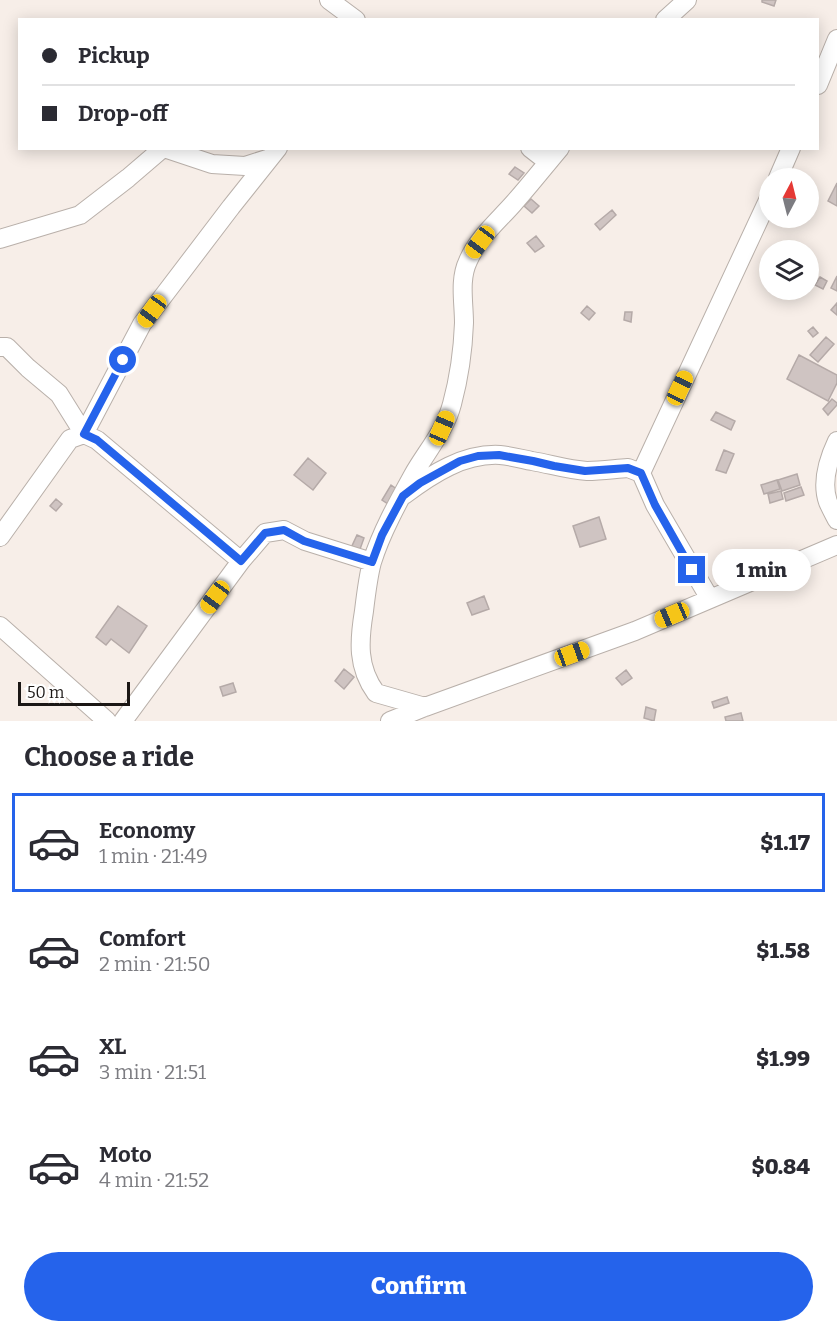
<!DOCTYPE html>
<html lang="en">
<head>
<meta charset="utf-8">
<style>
	:root { --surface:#fff; --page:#f7f7f7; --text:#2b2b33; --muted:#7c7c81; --line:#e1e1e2; --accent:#2563eb }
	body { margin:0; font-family:Bitter,serif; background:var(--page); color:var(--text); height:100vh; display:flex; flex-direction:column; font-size:22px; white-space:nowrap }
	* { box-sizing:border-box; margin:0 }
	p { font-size:20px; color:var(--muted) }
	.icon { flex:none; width:33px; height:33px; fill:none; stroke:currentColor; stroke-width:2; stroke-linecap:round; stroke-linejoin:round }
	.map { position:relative; height:721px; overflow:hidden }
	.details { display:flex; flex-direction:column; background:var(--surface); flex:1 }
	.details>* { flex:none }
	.hud { position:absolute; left:18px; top:18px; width:801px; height:132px; border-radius:0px; box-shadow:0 3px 15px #0003; display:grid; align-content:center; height:132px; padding:0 24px; background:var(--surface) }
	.needle { width:39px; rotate:7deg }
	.fabs { position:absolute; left:759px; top:168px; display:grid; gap:12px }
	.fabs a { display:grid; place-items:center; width:60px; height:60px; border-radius:50%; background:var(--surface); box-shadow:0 3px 15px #0003; font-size:30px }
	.scale { position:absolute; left:18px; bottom:15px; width:112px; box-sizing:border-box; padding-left:6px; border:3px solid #1b1715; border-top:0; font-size:16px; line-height:21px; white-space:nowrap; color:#1b1715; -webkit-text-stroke:4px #fff; paint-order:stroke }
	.end { position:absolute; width:27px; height:27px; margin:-14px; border:8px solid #2563eb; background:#fff; box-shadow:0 0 0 3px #fff }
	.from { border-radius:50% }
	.bubble { position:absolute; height:42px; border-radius:21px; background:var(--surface); box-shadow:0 3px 15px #0003; font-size:20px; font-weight:800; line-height:42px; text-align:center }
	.car { position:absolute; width:18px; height:36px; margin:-18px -9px; border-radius:8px; box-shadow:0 0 4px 2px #0007; background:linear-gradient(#f5c518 24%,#345 0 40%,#f5c518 0 76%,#345 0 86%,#f5c518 0) }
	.hud b { display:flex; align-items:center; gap:21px; height:57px; font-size:22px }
	.hud b+b { border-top:2px solid var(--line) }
	.hud i { width:15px; height:15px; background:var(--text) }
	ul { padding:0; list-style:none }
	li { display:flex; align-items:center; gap:18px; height:99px; margin:0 12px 9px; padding:0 12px; border:3px solid transparent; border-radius:0px }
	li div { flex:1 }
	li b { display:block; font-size:22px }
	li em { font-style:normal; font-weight:800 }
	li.current { border-color:var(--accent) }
	li>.icon { width:54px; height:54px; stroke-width:1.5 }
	h2 { padding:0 24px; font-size:27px; line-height:72px }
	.primary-button { display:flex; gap:12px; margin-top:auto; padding:12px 24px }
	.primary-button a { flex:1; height:69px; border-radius:36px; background:var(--accent); color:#fff; font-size:24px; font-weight:800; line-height:69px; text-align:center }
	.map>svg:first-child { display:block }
</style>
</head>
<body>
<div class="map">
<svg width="837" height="721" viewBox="0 0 837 721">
	<rect width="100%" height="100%" fill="#f7eee8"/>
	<path fill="#cfc4c2" stroke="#b5aaa8" stroke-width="1.5" d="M762,0H776L774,6L762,2Z
		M515,167L524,173L518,180L509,174Z
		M837,183V206L828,201Z
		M531,199L539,206L532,213L524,206Z
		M612,210L616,215L600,230L595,224Z
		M536,236L544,246L535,252L527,243Z
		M837,276V291L831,288Z
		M820,277L827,281L823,289L815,285Z
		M837,303V315L831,310Z
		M587,306L595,313L589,320L581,313Z
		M625,312H632L631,322L624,320Z
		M813,327L818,333L813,337L808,331Z
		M826,337L834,344L818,362L810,355Z
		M799,355L837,375V383L828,401L787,379Z
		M832,399L837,403V405L828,415L823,409Z
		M716,412L735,421L731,430L711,420Z
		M724,450L734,454L726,473L716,470Z
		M308,458L326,473L313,490L294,475Z
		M797,474L800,485L782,491L778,480Z
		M777,480L780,489L764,494L761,485Z
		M391,485L398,490L388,504L382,500Z
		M801,487L804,495L786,501L784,493Z
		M781,491L783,499L770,503L768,494Z
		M56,499L62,504L56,511L50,506Z
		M599,517L606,539L580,547L573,526Z
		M357,535L364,538L359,552L351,548Z
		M484,596L489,609L472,615L467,603Z
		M118,606L147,626L129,653L111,639L106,645L96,637Z
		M344,669L354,677L344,689L335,681Z
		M626,670L632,678L622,685L616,678Z
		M233,683L236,692L223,696L220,687Z
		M727,697L729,703L714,708L712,702Z
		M646,707L656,710L654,721L644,718Z
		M741,713L743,721H726L725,717Z"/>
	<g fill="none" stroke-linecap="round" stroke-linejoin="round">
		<g stroke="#b9b0aa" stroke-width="20">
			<path id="minor" d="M329,0L356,20
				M665,20L687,0
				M818,85L837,39
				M164,148L212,164L245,166L270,158
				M530,148L548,162
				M778,178L791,148
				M0,239L80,215L128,178L163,148
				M0,347H7L28,368L59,394L84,434L142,324L231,207L278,148
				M837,441C828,460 821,482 828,502C831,509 834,514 837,520
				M641,473L770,196
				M404,495C432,474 464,453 500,455C511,456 522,459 532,461C550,464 568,470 587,471C601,471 614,469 628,468L641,473L655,505L710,599
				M0,537L70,439L84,434L97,440L241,561
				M0,626L107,721
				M425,707L376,693C357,667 359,641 364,611C366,594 368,577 372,562C381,533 398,502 413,475C426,452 445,431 452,404C459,378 463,350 464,323C464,302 459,280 468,261C478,238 497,222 513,204C529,186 544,167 560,148
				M123,721L241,561L265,533L284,530L305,541L372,562
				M390,721L425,707L635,631L837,545"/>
		</g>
		<use href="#minor" stroke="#fff" stroke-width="18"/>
	</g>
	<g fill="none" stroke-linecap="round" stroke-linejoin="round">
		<path stroke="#2563eb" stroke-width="8" d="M123,360L84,434L97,440L241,561L265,533L284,530L304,541L372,562L382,535L403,496L420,483L460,461L478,456L499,455L533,461L554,466L585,471L628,468L641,473L655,505L692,570"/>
	</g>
</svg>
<div class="fabs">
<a><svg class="needle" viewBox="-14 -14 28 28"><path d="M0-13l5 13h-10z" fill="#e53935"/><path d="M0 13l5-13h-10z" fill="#7c7c81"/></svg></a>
<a><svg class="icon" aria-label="layers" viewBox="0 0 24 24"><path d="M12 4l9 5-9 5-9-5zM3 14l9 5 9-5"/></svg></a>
</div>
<div class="scale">50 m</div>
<i class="end from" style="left:123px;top:360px"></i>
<i class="end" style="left:692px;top:570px"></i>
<div class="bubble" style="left:712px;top:549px;width:99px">1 min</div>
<i class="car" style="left:480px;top:242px;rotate:217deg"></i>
<i class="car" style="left:152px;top:311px;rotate:216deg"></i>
<i class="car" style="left:680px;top:388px;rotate:25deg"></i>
<i class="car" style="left:442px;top:428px;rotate:23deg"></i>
<i class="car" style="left:215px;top:597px;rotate:216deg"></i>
<i class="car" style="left:672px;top:615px;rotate:247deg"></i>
<i class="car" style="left:572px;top:654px;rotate:70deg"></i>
<div class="hud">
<b><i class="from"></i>Pickup</b>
<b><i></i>Drop-off</b>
</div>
</div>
<section class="details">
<h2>Choose a ride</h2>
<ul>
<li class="current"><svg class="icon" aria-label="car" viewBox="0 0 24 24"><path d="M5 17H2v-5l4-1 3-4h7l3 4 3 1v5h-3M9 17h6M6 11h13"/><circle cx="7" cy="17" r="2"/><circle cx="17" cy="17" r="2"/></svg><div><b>Economy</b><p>1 min · 21:49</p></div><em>$1.17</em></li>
<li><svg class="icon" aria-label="car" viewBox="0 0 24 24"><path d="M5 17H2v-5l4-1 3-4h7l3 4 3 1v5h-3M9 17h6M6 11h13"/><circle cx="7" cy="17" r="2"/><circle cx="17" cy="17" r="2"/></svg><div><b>Comfort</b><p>2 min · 21:50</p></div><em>$1.58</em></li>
<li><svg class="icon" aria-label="car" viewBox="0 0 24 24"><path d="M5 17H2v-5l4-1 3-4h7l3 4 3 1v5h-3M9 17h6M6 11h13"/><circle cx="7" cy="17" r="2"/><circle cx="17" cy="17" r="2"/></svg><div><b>XL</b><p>3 min · 21:51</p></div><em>$1.99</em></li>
<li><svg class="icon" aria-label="car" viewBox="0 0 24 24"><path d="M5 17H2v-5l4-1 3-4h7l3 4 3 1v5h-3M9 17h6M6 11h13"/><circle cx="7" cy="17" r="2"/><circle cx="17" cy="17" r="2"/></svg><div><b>Moto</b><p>4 min · 21:52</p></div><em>$0.84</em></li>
</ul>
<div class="primary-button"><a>Confirm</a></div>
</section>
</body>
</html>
